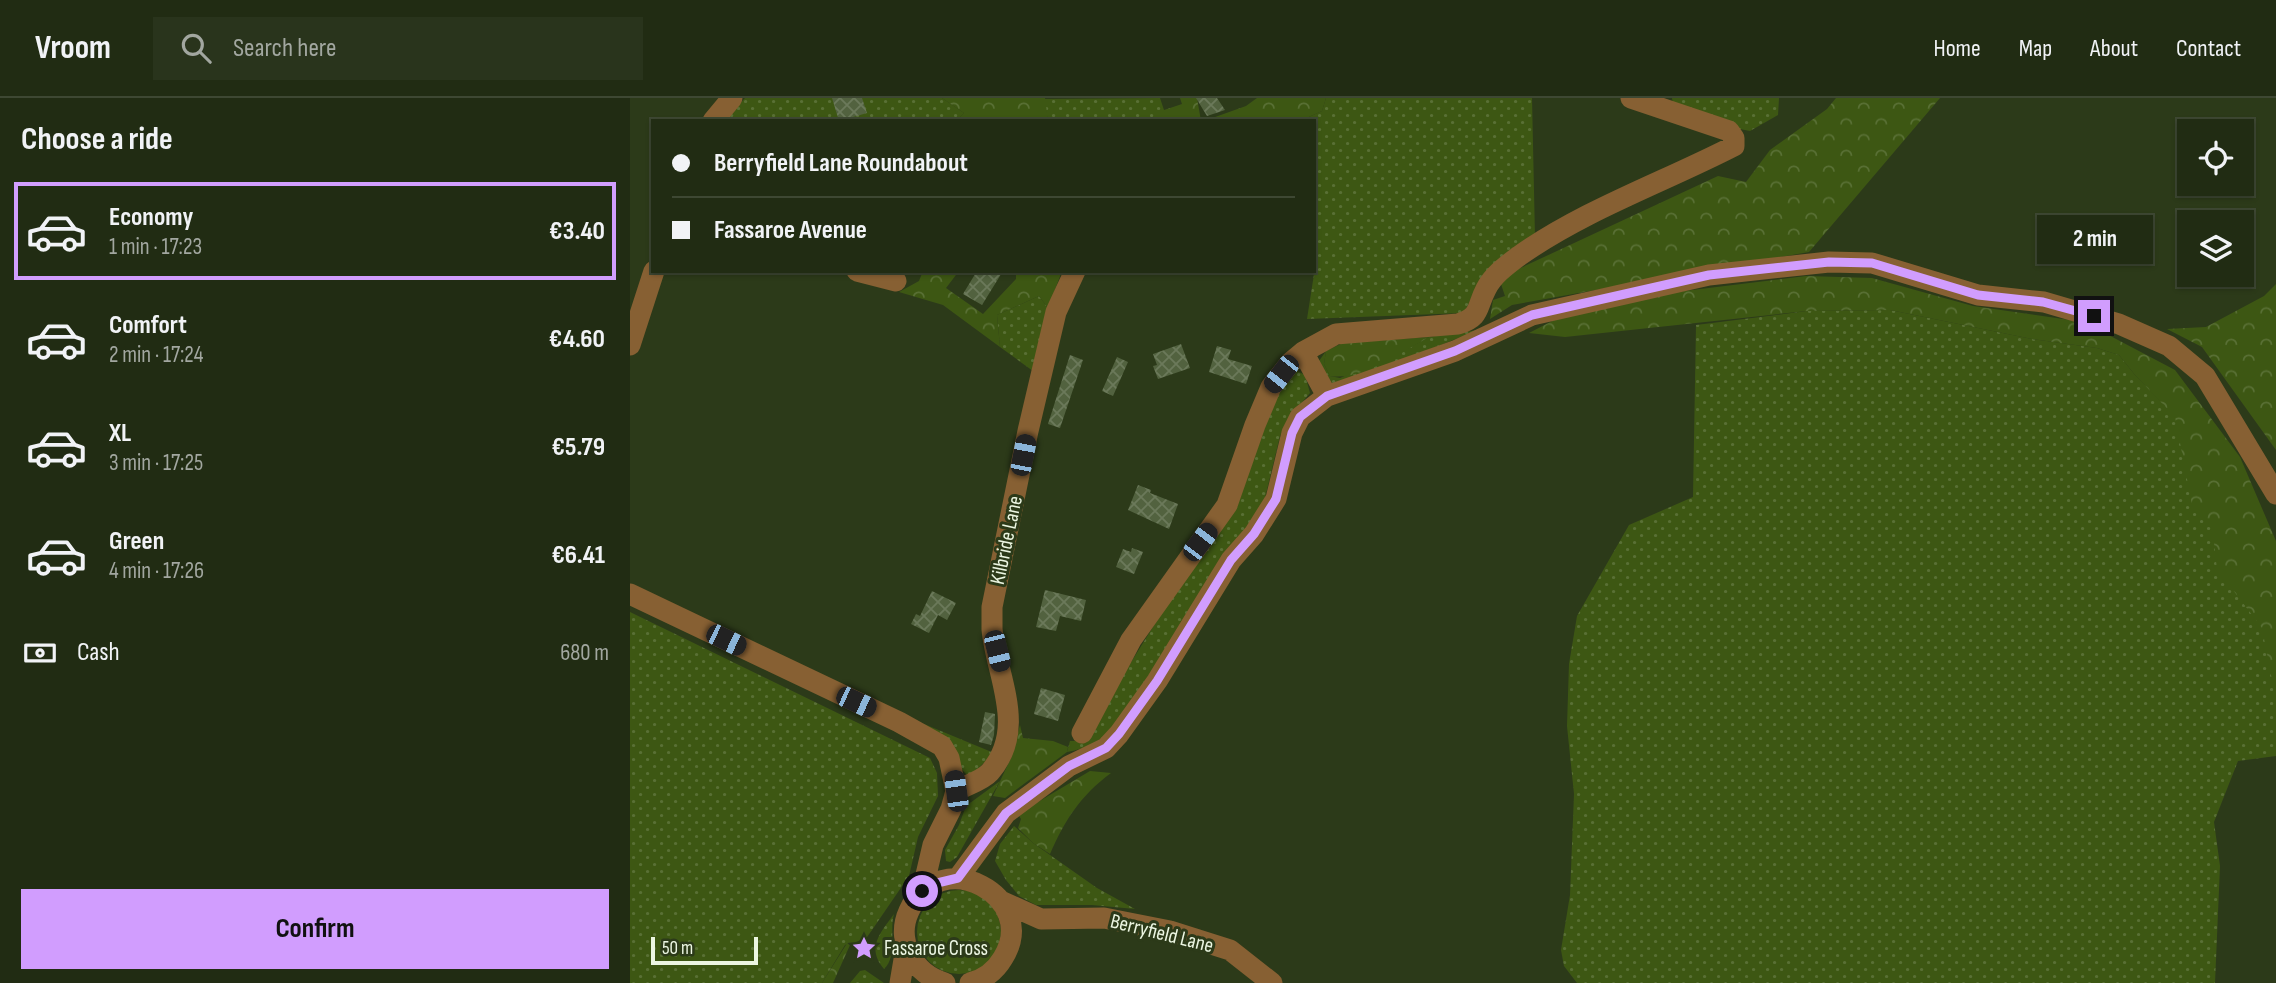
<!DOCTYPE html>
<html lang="en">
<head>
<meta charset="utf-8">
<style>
	:root { --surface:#212c13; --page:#29341c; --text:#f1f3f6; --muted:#a2a7a0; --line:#3e4833; --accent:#d19dfe }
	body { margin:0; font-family:"Sofia Sans Condensed",sans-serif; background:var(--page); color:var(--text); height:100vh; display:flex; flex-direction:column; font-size:26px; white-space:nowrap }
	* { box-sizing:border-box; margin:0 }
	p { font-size:23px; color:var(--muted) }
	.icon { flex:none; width:38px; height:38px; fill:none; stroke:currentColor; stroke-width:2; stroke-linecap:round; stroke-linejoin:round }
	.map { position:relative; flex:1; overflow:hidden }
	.side { display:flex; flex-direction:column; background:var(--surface); width:630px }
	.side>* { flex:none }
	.top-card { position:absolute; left:21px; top:21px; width:665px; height:154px; border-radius:0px; box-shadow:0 2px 5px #0004,0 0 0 2px var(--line); display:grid; align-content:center; height:154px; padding:0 21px; background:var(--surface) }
	.fabs { position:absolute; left:1547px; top:21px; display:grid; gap:14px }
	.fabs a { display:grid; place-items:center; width:77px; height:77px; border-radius:0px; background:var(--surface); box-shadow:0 2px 5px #0004,0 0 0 2px var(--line); font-size:35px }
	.scale { position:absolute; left:21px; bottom:18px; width:107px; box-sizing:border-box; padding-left:7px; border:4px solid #ecf6e2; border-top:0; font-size:19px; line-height:24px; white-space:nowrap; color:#ecf6e2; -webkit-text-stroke:5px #2c3a19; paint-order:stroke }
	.end { position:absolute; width:32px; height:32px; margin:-16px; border:9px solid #d19dfe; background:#111; box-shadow:0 0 0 4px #111 }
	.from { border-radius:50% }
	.bubble { position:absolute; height:49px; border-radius:0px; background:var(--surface); box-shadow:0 2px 5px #0004,0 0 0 2px var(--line); font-size:23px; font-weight:700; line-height:49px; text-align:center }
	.car { position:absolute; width:21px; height:42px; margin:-21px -10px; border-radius:9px; box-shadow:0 0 5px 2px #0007; background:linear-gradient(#222 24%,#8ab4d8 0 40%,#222 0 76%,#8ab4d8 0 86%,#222 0) }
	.top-card b { display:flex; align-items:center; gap:24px; height:66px; font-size:26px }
	.top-card b+b { border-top:2px solid var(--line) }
	.top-card i { width:18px; height:18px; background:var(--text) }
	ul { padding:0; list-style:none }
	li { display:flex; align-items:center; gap:21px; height:98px; margin:0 14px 10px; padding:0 7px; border:4px solid transparent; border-radius:0px }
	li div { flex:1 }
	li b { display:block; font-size:26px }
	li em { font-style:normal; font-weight:700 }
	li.active { border-color:var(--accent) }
	li>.icon { width:63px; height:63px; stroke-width:1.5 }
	h2 { padding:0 21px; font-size:32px; line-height:84px }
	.pay { display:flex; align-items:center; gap:18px; height:77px; padding:0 21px; font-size:26px }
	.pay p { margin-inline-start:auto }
	.button { display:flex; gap:14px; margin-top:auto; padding:14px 21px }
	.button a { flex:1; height:80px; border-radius:0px; background:var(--accent); color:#111; font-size:28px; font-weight:700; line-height:80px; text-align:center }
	header { display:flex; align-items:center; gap:42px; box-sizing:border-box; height:98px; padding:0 35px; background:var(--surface); border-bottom:2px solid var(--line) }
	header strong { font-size:33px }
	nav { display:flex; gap:38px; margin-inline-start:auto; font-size:24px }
	.search { width:490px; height:63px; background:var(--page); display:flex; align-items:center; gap:18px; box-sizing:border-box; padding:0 24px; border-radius:0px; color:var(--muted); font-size:26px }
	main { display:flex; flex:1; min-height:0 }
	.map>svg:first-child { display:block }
</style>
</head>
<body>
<header>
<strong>Vroom</strong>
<div class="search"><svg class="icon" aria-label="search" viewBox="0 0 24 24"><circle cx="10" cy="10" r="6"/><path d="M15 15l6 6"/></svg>Search here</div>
<nav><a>Home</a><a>Map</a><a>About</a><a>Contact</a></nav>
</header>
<main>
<section class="side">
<h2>Choose a ride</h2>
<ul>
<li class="active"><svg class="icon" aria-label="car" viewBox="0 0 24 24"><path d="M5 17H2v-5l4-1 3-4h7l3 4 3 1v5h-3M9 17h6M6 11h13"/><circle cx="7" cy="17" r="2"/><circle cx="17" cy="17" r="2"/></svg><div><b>Economy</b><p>1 min · 17:23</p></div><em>€3.40</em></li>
<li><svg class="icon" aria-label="car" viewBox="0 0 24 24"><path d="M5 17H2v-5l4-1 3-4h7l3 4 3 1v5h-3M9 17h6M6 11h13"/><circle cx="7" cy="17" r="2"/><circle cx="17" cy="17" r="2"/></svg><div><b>Comfort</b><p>2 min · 17:24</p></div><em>€4.60</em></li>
<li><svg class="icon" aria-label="car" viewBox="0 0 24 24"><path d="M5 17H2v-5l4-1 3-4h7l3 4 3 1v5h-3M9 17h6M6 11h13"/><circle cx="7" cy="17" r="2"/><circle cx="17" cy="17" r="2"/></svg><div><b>XL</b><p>3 min · 17:25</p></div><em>€5.79</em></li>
<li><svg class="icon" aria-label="car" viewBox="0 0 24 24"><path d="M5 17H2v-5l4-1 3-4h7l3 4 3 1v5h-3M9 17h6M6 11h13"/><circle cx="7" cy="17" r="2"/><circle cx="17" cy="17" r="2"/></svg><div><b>Green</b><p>4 min · 17:26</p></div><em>€6.41</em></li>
</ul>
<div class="pay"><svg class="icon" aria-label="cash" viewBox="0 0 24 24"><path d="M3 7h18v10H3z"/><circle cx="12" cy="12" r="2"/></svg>Cash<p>680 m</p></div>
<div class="button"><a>Confirm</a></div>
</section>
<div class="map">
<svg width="1646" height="885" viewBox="0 0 1646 885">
	<defs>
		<pattern id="green-dots" width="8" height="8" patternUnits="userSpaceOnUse" patternTransform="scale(1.75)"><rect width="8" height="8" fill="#3d5713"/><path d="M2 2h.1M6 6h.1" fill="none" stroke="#597035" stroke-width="1.8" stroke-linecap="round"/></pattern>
		<pattern id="forest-crowns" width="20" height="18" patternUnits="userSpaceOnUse" patternTransform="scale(1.75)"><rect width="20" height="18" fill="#3d5713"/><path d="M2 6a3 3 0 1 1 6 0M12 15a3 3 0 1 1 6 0" fill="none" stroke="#597035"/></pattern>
		<pattern id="building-cross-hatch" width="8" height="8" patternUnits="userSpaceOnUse" patternTransform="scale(1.75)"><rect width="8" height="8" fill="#52623f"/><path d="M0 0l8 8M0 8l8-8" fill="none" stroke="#6b795a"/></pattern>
	</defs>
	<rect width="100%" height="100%" fill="#2c3a19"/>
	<path fill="url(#green-dots)" d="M115,0H312L334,15L326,23H94Z
		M530,0L534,12V23H418L414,1Z
		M696,0H902L905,140L848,187L834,215L677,221L687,157L684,156V23H670L692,13Z
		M1042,0H1149L1148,17L1120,33L1105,30L1043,6Z
		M409,198L418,210L403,273L370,249L367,217Z
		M1260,212L1402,241L1467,250L1489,257L1505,277L1545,318L1646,475V658L1608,663L1584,724L1590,768L1585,885H947L934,868L931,852L940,797L944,696L937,628L939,566L947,518L999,427L1063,399L1066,227L1177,213Z
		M848,232L751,271L703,287L689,263L696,253L694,266L700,278L710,280L777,251L799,239Z
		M667,273L675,277L680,295L657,322L650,338L635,400L623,421L485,629C470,644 458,650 437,654L440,643H452L541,500L644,303L657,283Z
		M0,514L300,660L307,675L308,698L288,739L279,778L242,832L215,847L192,885H0Z
		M294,626L364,655L341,677L336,676L293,629Z
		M370,683L327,759L320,764L316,763L315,752L329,727L336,708Z
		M384,728L403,745L467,790L505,811L462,807H406L389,798L376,782L365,763L370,746Z
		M287 834a42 42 0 1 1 84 0a42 42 0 1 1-84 0Z
		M264,816C259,833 268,858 254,871C236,850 250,835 264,816Z
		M235,872L254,885H220L230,873Z"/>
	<path fill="url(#forest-crowns)" d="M312,0H415L418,23H326L334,15Z
		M550,0H567L571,23H534V12L552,6Z
		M627,0H696L692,13L670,23H574L616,8Z
		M1206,0H1310L1179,154L882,207L860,221L863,202L875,198L869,180L1088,78L1116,84L1140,52L1197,11Z
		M293,173H329L316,190L353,216L386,181V173H432L418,210L409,198L367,217L370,249L313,207L269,194L289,183Z
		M1176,178L1242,180L1343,208L1440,222L1469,232L1545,272L1610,359L1646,443V603L1632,530L1587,471L1582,427L1562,407L1545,319L1505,277L1489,257L1467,250L1402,241L1260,212L1177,213L935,239L899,235L930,219L1038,195Z
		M1646,186V352L1572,249L1537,231L1576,229L1634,198Z
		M799,239C772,254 731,283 700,278L694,266L696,253L713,245Z
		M390,627L393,640L423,643L438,649L437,654L375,700L363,698L381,660Z
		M460,673L481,675C450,698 435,722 420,756L403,745L388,730L391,721L388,716Z
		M226,831L242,832L237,839L220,847L203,885H192Z"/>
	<path fill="url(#building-cross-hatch)" d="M202,0H232L237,15L209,23Z
		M566,0H587L595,12L577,18Z
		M347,173H373L352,207L333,196Z
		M551,246L560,270L528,281L523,268L527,267L523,256Z
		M587,248L601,252L598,261L622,268L616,286L579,274Z
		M440,257L453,262L430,330L418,326Z
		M487,259L498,264L483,298L472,293Z
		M508,387L521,392L520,395L548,406L539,431L498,412Z
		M502,450L513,454L504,476L486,469L493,451L501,454Z
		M415,492L456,502L451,523L430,518L426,533L406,529Z
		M302,493L326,505L317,522L308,517L299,535L281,526L286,516L290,518Z
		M411,590L435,597L428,623L404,616Z
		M355,614L365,616L364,637L361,647L349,644Z"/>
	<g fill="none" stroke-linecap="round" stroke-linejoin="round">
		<path stroke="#876033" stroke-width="21" d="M83,23L102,0
			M227,173L266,183
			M0,247L24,173
			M673,254L697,298
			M0,496L269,624L312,648L319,660L326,693L321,711L303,747L292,794
			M452,635L501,542L597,407L625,327L641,289L661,264L673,254L706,236L828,226C851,219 846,210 856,191C863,177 877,167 889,158C954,112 1034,84 1104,48V40L1099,33L1001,0
			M326,693C336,687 352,683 360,674C398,630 366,578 362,531C362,524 362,516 362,509L398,333L426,214L445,173
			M328,780L376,715L439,668L476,650L489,636L527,583L601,462L624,436L646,401L662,335L670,319L697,298L825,253L902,217L1079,177L1199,164L1242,165L1348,197L1414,204L1489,226L1539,248L1575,278L1646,396
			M371,803L411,821L474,820L540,833L600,852L642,885
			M270,885L276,850
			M315,885C284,876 265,843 279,813C309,744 411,799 373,860C366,872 355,881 340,885"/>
	</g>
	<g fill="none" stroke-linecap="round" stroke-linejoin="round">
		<path stroke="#d19dfe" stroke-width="9" d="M292,793L303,786L328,780L376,715L439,668L476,650L489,636L527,583L601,462L624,436L646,401L662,335L670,319L697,298L825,253L902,217L1079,177L1199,164L1242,165L1348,197L1413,204L1464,218"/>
	</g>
	<defs>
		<g id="sight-bare" transform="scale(1.89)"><path d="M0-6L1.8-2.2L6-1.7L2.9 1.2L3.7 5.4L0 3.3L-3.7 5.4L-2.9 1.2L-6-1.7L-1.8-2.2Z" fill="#d19dfe" stroke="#2c3a19" stroke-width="2.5" paint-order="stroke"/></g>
	</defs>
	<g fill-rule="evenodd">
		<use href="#sight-bare" x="234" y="850"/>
	</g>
	<g text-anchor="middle" stroke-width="6" stroke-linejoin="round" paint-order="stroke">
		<g font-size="21" fill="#ecf6e2" stroke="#2c3a19">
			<text transform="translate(376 442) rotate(-78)" y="7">Kilbride Lane</text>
			<text transform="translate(532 835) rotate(14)" y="7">Berryfield Lane</text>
		</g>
		<g font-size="21" fill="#ecf6e2" stroke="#2c3a19" text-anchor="start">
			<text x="254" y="857">Fassaroe Cross</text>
		</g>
	</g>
</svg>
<div class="fabs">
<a><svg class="icon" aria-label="locate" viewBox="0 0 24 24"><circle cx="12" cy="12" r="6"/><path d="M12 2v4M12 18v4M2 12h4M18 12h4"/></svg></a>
<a><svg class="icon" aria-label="layers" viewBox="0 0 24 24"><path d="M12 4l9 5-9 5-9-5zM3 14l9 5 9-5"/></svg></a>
</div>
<div class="scale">50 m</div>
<i class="end from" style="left:292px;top:793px"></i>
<i class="end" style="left:1464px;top:218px"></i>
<div class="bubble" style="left:1407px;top:117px;width:116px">2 min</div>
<i class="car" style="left:651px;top:276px;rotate:218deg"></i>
<i class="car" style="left:393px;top:357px;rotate:11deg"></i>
<i class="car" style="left:570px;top:444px;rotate:37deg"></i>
<i class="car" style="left:96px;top:542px;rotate:116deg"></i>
<i class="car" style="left:367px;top:553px;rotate:166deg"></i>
<i class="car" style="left:226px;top:604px;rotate:115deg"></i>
<i class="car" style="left:326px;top:693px;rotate:352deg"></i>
<div class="top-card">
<b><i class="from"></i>Berryfield Lane Roundabout</b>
<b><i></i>Fassaroe Avenue</b>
</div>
</div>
</main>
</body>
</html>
